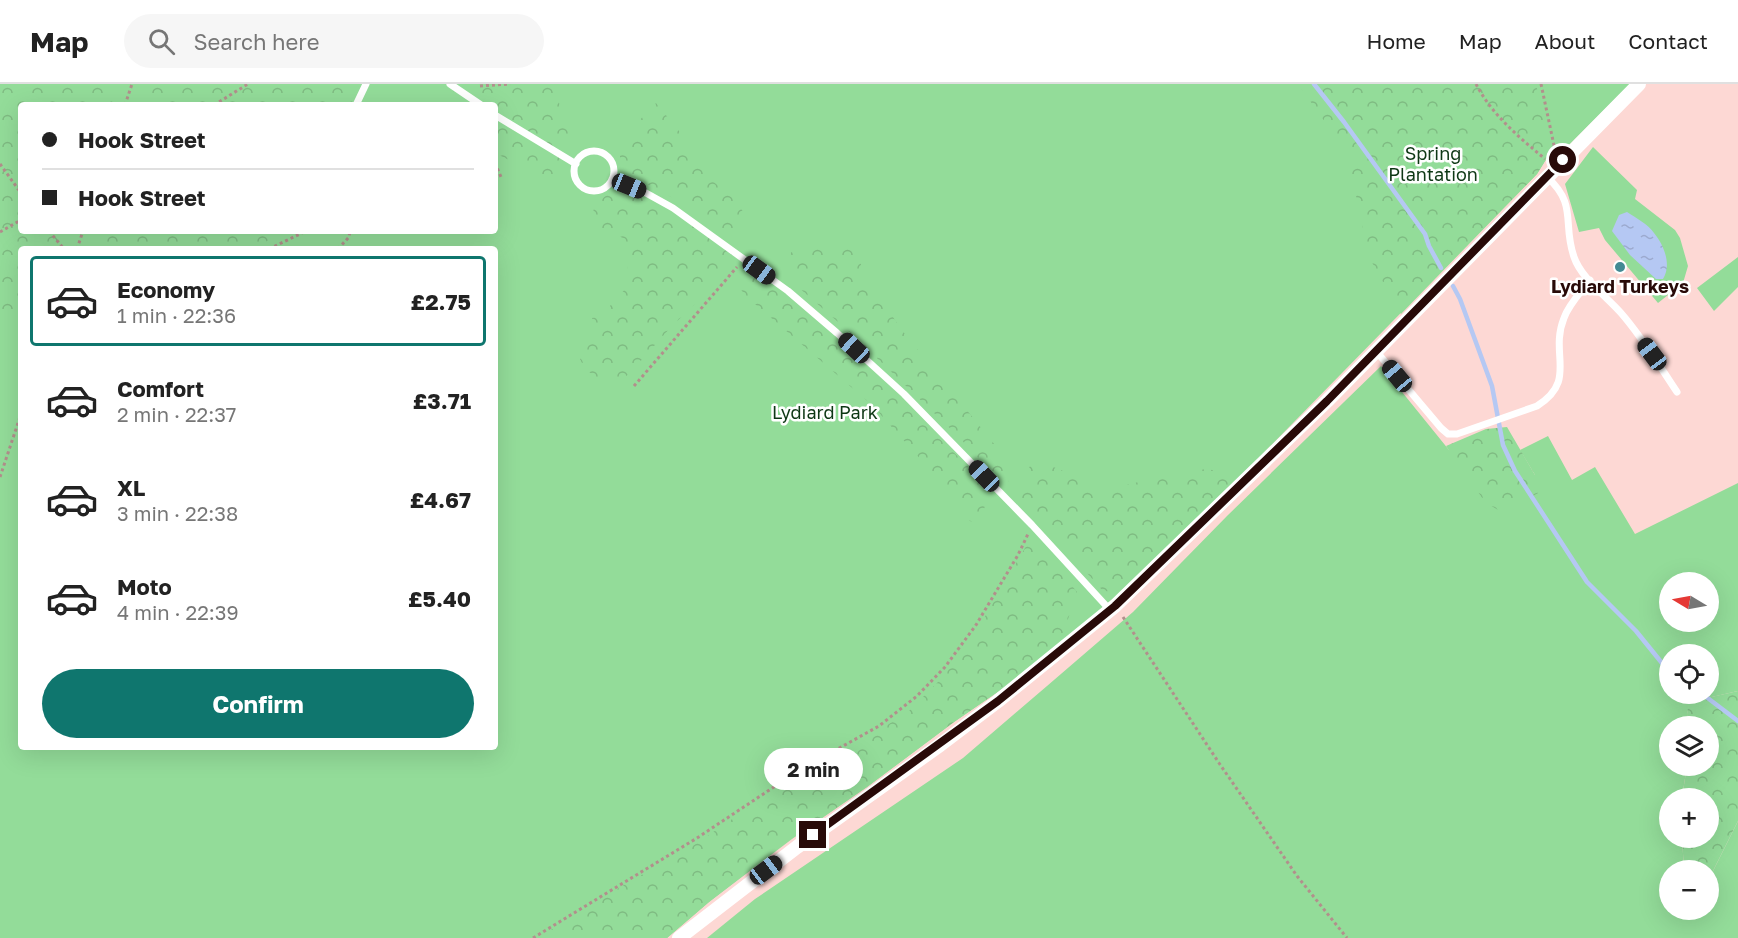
<!DOCTYPE html>
<html lang="en">
<head>
<meta charset="utf-8">
<style>
	:root { --surface:#fff; --page:#f6f6f6; --text:#222; --muted:#767676; --line:#e0e0e0; --accent:#0f766e }
	body { margin:0; font-family:"Golos Text",sans-serif; background:var(--page); color:var(--text); height:100vh; display:flex; flex-direction:column; font-size:22px; white-space:nowrap }
	* { box-sizing:border-box; margin:0 }
	p { font-size:20px; color:var(--muted) }
	.icon { flex:none; width:33px; height:33px; fill:none; stroke:currentColor; stroke-width:2; stroke-linecap:round; stroke-linejoin:round }
	.map { position:relative; flex:1; overflow:hidden }
	.details { position:absolute; left:18px; top:162px; width:480px; height:504px; display:flex; flex-direction:column; background:var(--surface); border-radius:6px; box-shadow:0 6px 24px #0002 }
	.details>* { flex:none }
	.top-card { position:absolute; left:18px; top:18px; width:480px; height:132px; border-radius:6px; box-shadow:0 6px 24px #0002; display:grid; align-content:center; height:132px; padding:0 24px; background:var(--surface) }
	.needle { width:39px; rotate:280deg }
	.buttons { position:absolute; left:1659px; top:488px; display:grid; gap:12px }
	.buttons a { display:grid; place-items:center; width:60px; height:60px; border-radius:50%; background:var(--surface); box-shadow:0 6px 24px #0002; font-size:30px }
	.end { position:absolute; width:27px; height:27px; margin:-14px; border:8px solid #280a08; background:#fff; box-shadow:0 0 0 3px #fff }
	.from { border-radius:50% }
	.bubble { position:absolute; height:42px; border-radius:21px; background:var(--surface); box-shadow:0 6px 24px #0002; font-size:20px; font-weight:700; line-height:42px; text-align:center }
	.car { position:absolute; width:18px; height:36px; margin:-18px -9px; border-radius:8px; box-shadow:0 0 4px 2px #0007; background:linear-gradient(#222 24%,#8ab4d8 0 40%,#222 0 76%,#8ab4d8 0 86%,#222 0) }
	.top-card b { display:flex; align-items:center; gap:21px; height:57px; font-size:22px }
	.top-card b+b { border-top:2px solid var(--line) }
	.top-card i { width:15px; height:15px; background:var(--text) }
	ul { padding:10px 0 0; list-style:none }
	li { display:flex; align-items:center; gap:18px; height:90px; margin:0 12px 9px; padding:0 12px; border:3px solid transparent; border-radius:6px }
	li div { flex:1 }
	li b { display:block; font-size:22px }
	li em { font-style:normal; font-weight:700 }
	li.current { border-color:var(--accent) }
	li>.icon { width:54px; height:54px; stroke-width:1.5 }
	.action { display:flex; gap:12px; margin-top:auto; padding:12px 24px }
	.action a { flex:1; height:69px; border-radius:36px; background:var(--accent); color:#fff; font-size:24px; font-weight:700; line-height:69px; text-align:center }
	header { display:flex; align-items:center; gap:36px; box-sizing:border-box; height:84px; padding:0 30px; background:var(--surface); border-bottom:2px solid var(--line) }
	header strong { font-size:28px }
	nav { display:flex; gap:33px; margin-inline-start:auto; font-size:21px }
	.search { width:420px; height:54px; background:var(--page); display:flex; align-items:center; gap:15px; box-sizing:border-box; padding:0 21px; border-radius:33px; color:var(--muted); font-size:22px }
	.map>svg:first-child { display:block }
</style>
</head>
<body>
<header>
<strong>Map</strong>
<div class="search"><svg class="icon" aria-label="search" viewBox="0 0 24 24"><circle cx="10" cy="10" r="6"/><path d="M15 15l6 6"/></svg>Search here</div>
<nav><a>Home</a><a>Map</a><a>About</a><a>Contact</a></nav>
</header>
<div class="map">
<svg width="1738" height="854" viewBox="0 0 1738 854">
	<defs>
		<pattern id="forest-crowns" width="20" height="18" patternUnits="userSpaceOnUse" patternTransform="scale(1.5)"><rect width="20" height="18" fill="#93dc99"/><path d="M2 6a3 3 0 1 1 6 0M12 15a3 3 0 1 1 6 0" fill="none" stroke="#7fbb82"/></pattern>
		<pattern id="water-ripples" width="26" height="14" patternUnits="userSpaceOnUse" patternTransform="scale(1.5)"><rect width="26" height="14" fill="#b5c8f3"/><path d="M2 4q2-2 4 0t4 0M15 11q2-2 4 0t4 0" fill="none" stroke="#9caacf"/></pattern>
	</defs>
	<rect width="100%" height="100%" fill="#fdd8d4"/>
	<path fill="#93dc99" fill-rule="evenodd" d="M0,0H1630L1567,63L1550,69L1537,90L1191,443L1121,508L1034,583L954,638L867,703L792,755L709,818L667,854H0ZM21,21H495V147H21ZM21,165H495V663H21Z
		M1593,63L1637,106L1635,115L1675,146L1680,154L1688,182L1683,199L1658,219L1605,156L1599,144L1579,148L1565,100Z
		M1738,173V203L1714,227L1697,204Z
		M1381,282L1449,366L1535,391L1520,366L1548,352L1572,396L1595,383L1635,450L1738,399V607L1690,618L1687,630L1688,642H1670V681H1687L1682,714H1670V753H1682L1684,786H1670V825H1708L1709,795L1738,737V854H707L755,815L963,674L1047,602L1133,528L1227,432ZM1670,498H1708V537H1670ZM1670,570H1708V609H1670Z"/>
	<path fill="url(#forest-crowns)" d="M0,0H118L111,21H21V147H72L67,165H21V235L0,238Z
		M153,0H352L350,10L353,21H149Z
		M452,0H558C556,19 564,37 574,52L568,64L562,93L551,97L495,69V21H457Z
		M1298,0H1536L1550,69L1537,90L1401,230L1369,173L1347,69Z
		M656,19L679,47L715,99L735,116L746,132L740,145L725,146L694,125L626,89C606,64 641,36 656,19Z
		M620,102L727,156L735,165L736,176L727,189L670,244L630,289L621,296L610,297L596,293L585,285L580,275L581,262L592,246V234L601,232L627,203L628,180L625,155L591,139L594,124L613,103Z
		M92,147H285L253,165H85Z
		M843,158L855,165L865,191L901,245L1012,382L1008,398L998,396L958,352L854,252L797,202L787,185L788,171L801,161L823,165Z
		M742,184L751,185C833,251 908,324 984,398L988,410L980,441L970,437L949,407L872,321L748,214L736,200L737,190Z
		M1507,343L1535,391L1540,408L1503,429L1485,418L1446,362L1486,345Z
		M1034,375L1097,401L1121,402L1196,385L1245,388L1121,508L1103,507L1020,413L1021,398Z
		M1032,452L1077,508L1059,562L1034,583L954,638L867,703L786,758L709,818L667,854H538L612,808L697,759L797,691L852,664L909,627L942,594L980,541Z
		M1738,607V737L1709,795L1708,786H1684L1682,753H1708V714H1682L1687,681H1708V642H1688L1687,630L1689,618Z"/>
	<path fill="url(#water-ripples)" d="M1627,128C1636,134 1648,140 1654,149C1664,161 1672,181 1663,195H1656L1630,171L1612,147L1619,131Z"/>
	<g fill="none" stroke-linecap="round" stroke-linejoin="round">
		<path stroke="#b5c8f3" stroke-width="4.5" d="M1314,0L1344,38L1425,150L1429,162L1441,184
			M1453,202L1460,215L1492,302L1503,361L1515,387L1587,498L1636,547L1670,589
			M1697,609L1705,612L1738,637"/>
		<path stroke="#b28f8c" stroke-width="3" stroke-dasharray="3 3" stroke-linecap="butt" d="M1476,0C1492,31 1519,53 1545,75
			M1541,0L1555,66
			M480,2L510,0
			M125,21L132,0
			M214,21L248,0
			M495,79L501,93
			M0,80L21,109
			M49,147L64,165
			M0,148L21,136
			M77,165L83,147
			M269,165L306,147
			M338,165L349,153L350,147
			M634,302L737,183
			M0,393L21,330
			M1123,533L1219,679L1297,792L1347,854
			M533,854L697,754L798,687L879,642L917,612L945,583L976,541L1018,471L1028,450"/>
		<path stroke="#fff" stroke-width="7" d="M450,0L481,21
			M356,21L366,0
			M495,31L576,80
			M574 87a20 20 0 1 1 40 0a20 20 0 1 1-40 0Z
			M1547,93C1578,121 1562,139 1574,173C1581,194 1606,212 1621,229C1642,253 1659,281 1677,308
			M612,95L646,109L673,124L788,207L837,249L904,310L1032,441L1110,526
			M1376,267L1441,344L1448,350H1457L1537,322C1578,296 1549,271 1564,234C1569,220 1581,208 1590,196"/>
		<path stroke="#fff" stroke-width="14" d="M679,854L797,763L940,661L998,617L1115,522L1327,317L1639,0"/>
	</g>
	<g fill="none" stroke-linecap="round" stroke-linejoin="round">
		<path stroke="#280a08" stroke-width="8" d="M813,751L998,617L1115,522L1327,317L1563,76"/>
	</g>
	<circle fill="#438a93" stroke="#fff" stroke-width="2" cx="1620" cy="183" r="6"/>
	<g text-anchor="middle" stroke-width="5" stroke-linejoin="round" paint-order="stroke">
		<g font-size="18" fill="#0e3815" stroke="#fff">
			<text x="1433" y="76">Spring<tspan x="1433" dy="21">Plantation</tspan></text>
			<text x="825" y="335">Lydiard Park</text>
		</g>
		<g font-size="18" font-weight="bold" fill="#280a08" stroke="#fff">
			<text x="1620" y="209">Lydiard Turkeys</text>
		</g>
	</g>
</svg>
<div class="buttons">
<a><svg class="needle" viewBox="-14 -14 28 28"><path d="M0-13l5 13h-10z" fill="#e53935"/><path d="M0 13l5-13h-10z" fill="#767676"/></svg></a>
<a><svg class="icon" aria-label="locate" viewBox="0 0 24 24"><circle cx="12" cy="12" r="6"/><path d="M12 2v4M12 18v4M2 12h4M18 12h4"/></svg></a>
<a><svg class="icon" aria-label="layers" viewBox="0 0 24 24"><path d="M12 4l9 5-9 5-9-5zM3 14l9 5 9-5"/></svg></a>
<a>+</a>
<a>−</a>
</div>
<i class="end from" style="left:1563px;top:76px"></i>
<i class="end" style="left:813px;top:751px"></i>
<div class="bubble" style="left:764px;top:664px;width:99px">2 min</div>
<i class="car" style="left:629px;top:102px;rotate:112deg"></i>
<i class="car" style="left:759px;top:186px;rotate:126deg"></i>
<i class="car" style="left:854px;top:264px;rotate:313deg"></i>
<i class="car" style="left:1652px;top:270px;rotate:323deg"></i>
<i class="car" style="left:1397px;top:292px;rotate:320deg"></i>
<i class="car" style="left:984px;top:392px;rotate:316deg"></i>
<i class="car" style="left:766px;top:786px;rotate:53deg"></i>
<div class="top-card">
<b><i class="from"></i>Hook Street</b>
<b><i></i>Hook Street</b>
</div>
<section class="details">
<ul>
<li class="current"><svg class="icon" aria-label="car" viewBox="0 0 24 24"><path d="M5 17H2v-5l4-1 3-4h7l3 4 3 1v5h-3M9 17h6M6 11h13"/><circle cx="7" cy="17" r="2"/><circle cx="17" cy="17" r="2"/></svg><div><b>Economy</b><p>1 min · 22:36</p></div><em>£2.75</em></li>
<li><svg class="icon" aria-label="car" viewBox="0 0 24 24"><path d="M5 17H2v-5l4-1 3-4h7l3 4 3 1v5h-3M9 17h6M6 11h13"/><circle cx="7" cy="17" r="2"/><circle cx="17" cy="17" r="2"/></svg><div><b>Comfort</b><p>2 min · 22:37</p></div><em>£3.71</em></li>
<li><svg class="icon" aria-label="car" viewBox="0 0 24 24"><path d="M5 17H2v-5l4-1 3-4h7l3 4 3 1v5h-3M9 17h6M6 11h13"/><circle cx="7" cy="17" r="2"/><circle cx="17" cy="17" r="2"/></svg><div><b>XL</b><p>3 min · 22:38</p></div><em>£4.67</em></li>
<li><svg class="icon" aria-label="car" viewBox="0 0 24 24"><path d="M5 17H2v-5l4-1 3-4h7l3 4 3 1v5h-3M9 17h6M6 11h13"/><circle cx="7" cy="17" r="2"/><circle cx="17" cy="17" r="2"/></svg><div><b>Moto</b><p>4 min · 22:39</p></div><em>£5.40</em></li>
</ul>
<div class="action"><a>Confirm</a></div>
</section>
</div>
</body>
</html>
